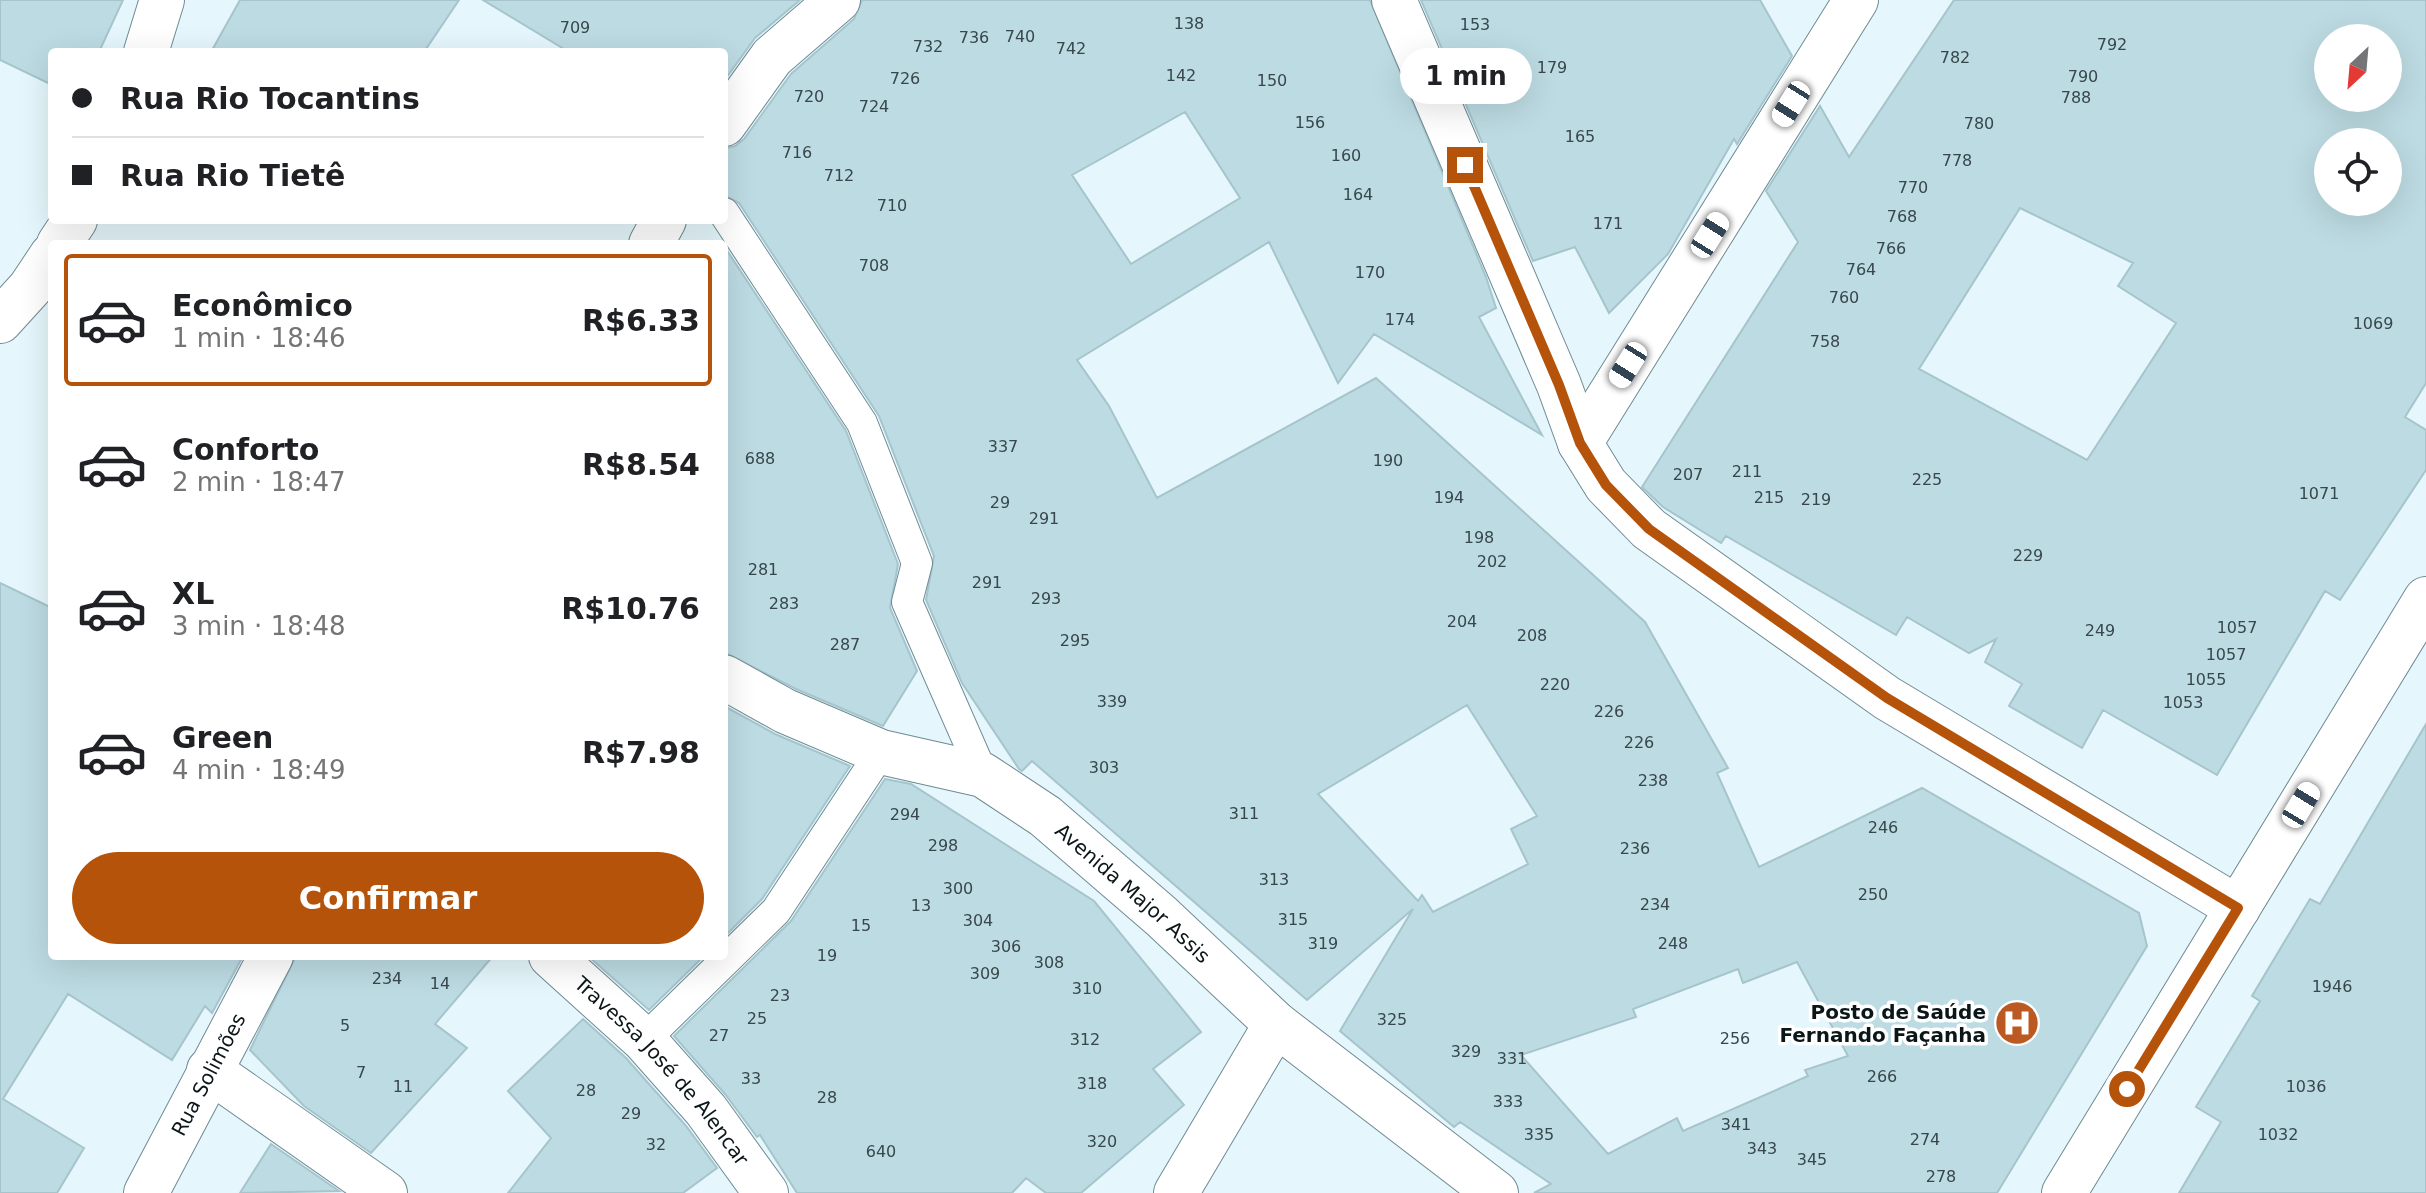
<!DOCTYPE html>
<html lang="pt">
<head>
<meta charset="utf-8">
<style>
	:root { --surface:#fff; --page:#f6f6f6; --text:#202124; --muted:#757577; --line:#e0e0e0; --accent:#b45309 }
	body { margin:0; font-family:"DejaVu Sans",sans-serif; background:var(--page); color:var(--text); height:100vh; display:flex; flex-direction:column; font-size:30px; white-space:nowrap }
	* { box-sizing:border-box; margin:0 }
	p { font-size:26px; color:var(--muted) }
	.icon { flex:none; width:44px; height:44px; fill:none; stroke:currentColor; stroke-width:2; stroke-linecap:round; stroke-linejoin:round }
	.map { position:relative; flex:1; overflow:hidden }
	.details { position:absolute; left:48px; top:240px; width:680px; height:720px; display:flex; flex-direction:column; background:var(--surface); border-radius:8px; box-shadow:0 8px 32px #0002 }
	.details>* { flex:none }
	.guide { position:absolute; left:48px; top:48px; width:680px; height:176px; border-radius:8px; box-shadow:0 8px 32px #0002; display:grid; align-content:center; height:176px; padding:0 24px; background:var(--surface) }
	.needle { width:52px; rotate:206deg }
	.tools { position:absolute; left:2314px; top:24px; display:grid; gap:16px }
	.tools a { display:grid; place-items:center; width:88px; height:88px; border-radius:50%; background:var(--surface); box-shadow:0 8px 32px #0002; font-size:40px }
	.end { position:absolute; width:36px; height:36px; margin:-18px; border:10px solid #b45309; background:#fff; box-shadow:0 0 0 4px #fff }
	.from { border-radius:50% }
	.bubble { position:absolute; height:56px; border-radius:28px; background:var(--surface); box-shadow:0 8px 32px #0002; font-size:26px; font-weight:700; line-height:56px; text-align:center }
	.car { position:absolute; width:24px; height:48px; margin:-24px -12px; border-radius:10px; box-shadow:0 0 6px 2px #0007; background:linear-gradient(#fff 24%,#345 0 40%,#fff 0 76%,#345 0 86%,#fff 0) }
	.guide b { display:flex; align-items:center; gap:28px; height:76px; font-size:30px }
	.guide b+b { border-top:2px solid var(--line) }
	.guide i { width:20px; height:20px; background:var(--text) }
	ul { padding:14px 0 0; list-style:none }
	li { display:flex; align-items:center; gap:24px; height:132px; margin:0 16px 12px; padding:0 8px; border:4px solid transparent; border-radius:8px }
	li div { flex:1 }
	li b { display:block; font-size:30px }
	li em { font-style:normal; font-weight:700 }
	li.current { border-color:var(--accent) }
	li>.icon { width:72px; height:72px; stroke-width:1.5 }
	.primary-button { display:flex; gap:16px; margin-top:auto; padding:16px 24px }
	.primary-button a { flex:1; height:92px; border-radius:48px; background:var(--accent); color:#fff; font-size:32px; font-weight:700; line-height:92px; text-align:center }
	.map>svg:first-child { display:block }
</style>
</head>
<body>
<div class="map">
<svg width="2426" height="1193" viewBox="0 0 2426 1193">
	<rect width="100%" height="100%" fill="#e5f7fc"/>
	<path fill="#bddbe3" stroke="#a6c4cc" stroke-width="2" fill-rule="evenodd" d="M0,0H123L99,52H52V85L0,60Z
		M240,0H459L424,52H211Z
		M483,0H800L755,38L724,81V52H569Z
		M862,0H1370L1486,277L1496,308L1479,317L1542,435L1374,334L1338,383L1269,242L1077,360L1109,406L1157,498L1376,378L1645,622L1728,768L1717,773L1759,867L1922,788L2139,913L2147,946L1997,1193H1534L1551,1184L1460,1122L1454,1127L1340,1031L1413,909L1307,1000L1032,761L1022,771L1019,769L962,683L926,600L934,556L879,416L739,203L724,195V149L735,146L744,139L791,74L854,19ZM1185,112L1240,198L1131,264L1072,175ZM1467,705L1537,816L1511,829L1528,864L1433,912L1422,895L1418,901L1318,794ZM1797,962L1848,1056L1805,1070L1808,1076L1683,1131L1677,1118L1608,1154L1521,1055L1636,1017L1633,1009L1738,969L1743,983Z
		M1421,0H1760L1792,56L1737,144L1734,139L1668,254L1609,313L1575,247L1533,261Z
		M1954,0H2426V383L2405,417L2426,430V470L2340,600L2325,591L2217,775L2103,710L2082,748L2009,706L2022,684L1985,662L1996,639L1969,653L1907,617L1896,635L1726,536L1721,543L1663,507L1642,487L1798,242L1766,191L1820,106L1849,157ZM2328,38H2388V98H2328ZM2328,142H2388V202H2328ZM2020,208L2133,263L2118,286L2176,323L2087,460L1919,369Z
		M724,246L846,431L898,564L890,608L917,671L883,726L796,689L724,652Z
		M0,583L52,608V956H243L212,1013L205,1006L172,1060L68,994L3,1099L84,1148L57,1193H0Z
		M724,706L775,734L850,766L762,899L724,937Z
		M2426,724V1193H2179L2221,1122L2196,1107L2260,1001L2252,996L2310,899L2320,904Z
		M885,779L911,784L1094,901L1201,1032L1153,1069L1184,1105L1081,1193H1046L1026,1178L1012,1193H797L760,1135L757,1137L725,1094L674,1036L791,921Z
		M296,956H493L435,1024L467,1048L371,1153L304,1106L250,1050Z
		M588,956H704L649,1010Z
		M583,1019L626,1058L686,1126L717,1168L683,1193H508L551,1138L508,1091Z
		M271,1144L339,1191L240,1193Z"/>
	<g fill="none" stroke-linecap="round" stroke-linejoin="round">
		<g stroke="#6f8b93" stroke-width="32">
			<path id="lane" d="M724,213L862,423L917,563L907,602L983,775
				M644,1040L776,911L881,752"/>
		</g>
		<g stroke="#6f8b93" stroke-width="46">
			<g id="street">
				<path d="M1394,0L1559,385L1580,443L1606,485L1649,529L1887,698L2238,908"/>
				<path d="M146,52L162,0"/>
				<path d="M724,124L772,57L838,0"/>
				<path d="M59,244L75,220"/>
				<path d="M651,244L664,220"/>
				<path d="M0,321L30,288L52,255"/>
				<path d="M1580,443L1856,0"/>
				<path id="s1" d="M724,677L785,711L881,752L983,775L1045,816L1161,916L1276,1024L1496,1193"/>
				<path id="s2" d="M551,956L644,1040L706,1110L766,1193"/>
				<path d="M209,1070L385,1193"/>
				<path id="s3" d="M146,1193L271,956"/>
				<path d="M1176,1193L1276,1024"/>
				<path d="M2064,1193L2426,599"/>
			</g>
		</g>
		<use href="#lane" stroke="#fff" stroke-width="30"/>
		<use href="#street" stroke="#fff" stroke-width="44"/>
	</g>
	<g fill="none" stroke-linecap="round" stroke-linejoin="round">
		<path stroke="#b45309" stroke-width="10" d="M1465,165L1559,385L1580,443L1606,485L1649,529L1887,698L2238,908L2127,1089"/>
	</g>
	<defs>
		<g id="hospital-disc" transform="scale(2.3)"><circle r="9.5" fill="#bc5922" stroke="#fff"/><path d="M-5-5h3v3.5h4V-5h3V5h-3V1.5h-4V5h-3Z" fill="#fff"/></g>
	</defs>
	<g fill-rule="evenodd">
		<use href="#hospital-disc" x="2017" y="1023"/>
	</g>
	<g text-anchor="middle" stroke-width="7" stroke-linejoin="round" paint-order="stroke">
		<g font-size="16" fill="#38474c">
			<text x="1189" y="29">138</text>
			<text x="1475" y="30">153</text>
			<text x="575" y="33">709</text>
			<text x="1020" y="42">740</text>
			<text x="974" y="43">736</text>
			<text x="2112" y="50">792</text>
			<text x="928" y="52">732</text>
			<text x="1071" y="54">742</text>
			<text x="1955" y="63">782</text>
			<text x="1552" y="73">179</text>
			<text x="1181" y="81">142</text>
			<text x="2083" y="82">790</text>
			<text x="905" y="84">726</text>
			<text x="1272" y="86">150</text>
			<text x="809" y="102">720</text>
			<text x="2076" y="103">788</text>
			<text x="874" y="112">724</text>
			<text x="1310" y="128">156</text>
			<text x="1979" y="129">780</text>
			<text x="1580" y="142">165</text>
			<text x="797" y="158">716</text>
			<text x="1346" y="161">160</text>
			<text x="1957" y="166">778</text>
			<text x="839" y="181">712</text>
			<text x="1913" y="193">770</text>
			<text x="1358" y="200">164</text>
			<text x="892" y="211">710</text>
			<text x="1902" y="222">768</text>
			<text x="1608" y="229">171</text>
			<text x="1891" y="254">766</text>
			<text x="874" y="271">708</text>
			<text x="1861" y="275">764</text>
			<text x="1370" y="278">170</text>
			<text x="1844" y="303">760</text>
			<text x="1400" y="325">174</text>
			<text x="2373" y="329">1069</text>
			<text x="1825" y="347">758</text>
			<text x="1003" y="452">337</text>
			<text x="760" y="464">688</text>
			<text x="1388" y="466">190</text>
			<text x="1747" y="477">211</text>
			<text x="1688" y="480">207</text>
			<text x="1927" y="485">225</text>
			<text x="2319" y="499">1071</text>
			<text x="1449" y="503">194</text>
			<text x="1769" y="503">215</text>
			<text x="1816" y="505">219</text>
			<text x="1000" y="508">29</text>
			<text x="1044" y="524">291</text>
			<text x="1479" y="543">198</text>
			<text x="2028" y="561">229</text>
			<text x="1492" y="567">202</text>
			<text x="763" y="575">281</text>
			<text x="987" y="588">291</text>
			<text x="1046" y="604">293</text>
			<text x="784" y="609">283</text>
			<text x="1462" y="627">204</text>
			<text x="2237" y="633">1057</text>
			<text x="2100" y="636">249</text>
			<text x="1532" y="641">208</text>
			<text x="1075" y="646">295</text>
			<text x="845" y="650">287</text>
			<text x="2226" y="660">1057</text>
			<text x="2206" y="685">1055</text>
			<text x="1555" y="690">220</text>
			<text x="1112" y="707">339</text>
			<text x="2183" y="708">1053</text>
			<text x="1609" y="717">226</text>
			<text x="1639" y="748">226</text>
			<text x="1104" y="773">303</text>
			<text x="1653" y="786">238</text>
			<text x="1244" y="819">311</text>
			<text x="905" y="820">294</text>
			<text x="1883" y="833">246</text>
			<text x="943" y="851">298</text>
			<text x="1635" y="854">236</text>
			<text x="1274" y="885">313</text>
			<text x="958" y="894">300</text>
			<text x="1873" y="900">250</text>
			<text x="1655" y="910">234</text>
			<text x="921" y="911">13</text>
			<text x="1293" y="925">315</text>
			<text x="978" y="926">304</text>
			<text x="861" y="931">15</text>
			<text x="1323" y="949">319</text>
			<text x="1673" y="949">248</text>
			<text x="1006" y="952">306</text>
			<text x="827" y="961">19</text>
			<text x="1049" y="968">308</text>
			<text x="985" y="979">309</text>
			<text x="387" y="984">234</text>
			<text x="440" y="989">14</text>
			<text x="2332" y="992">1946</text>
			<text x="1087" y="994">310</text>
			<text x="780" y="1001">23</text>
			<text x="757" y="1024">25</text>
			<text x="1392" y="1025">325</text>
			<text x="345" y="1031">5</text>
			<text x="719" y="1041">27</text>
			<text x="1735" y="1044">256</text>
			<text x="1085" y="1045">312</text>
			<text x="1466" y="1057">329</text>
			<text x="1512" y="1064">331</text>
			<text x="361" y="1078">7</text>
			<text x="1882" y="1082">266</text>
			<text x="751" y="1084">33</text>
			<text x="1092" y="1089">318</text>
			<text x="403" y="1092">11</text>
			<text x="2306" y="1092">1036</text>
			<text x="586" y="1096">28</text>
			<text x="827" y="1103">28</text>
			<text x="1508" y="1107">333</text>
			<text x="631" y="1119">29</text>
			<text x="1736" y="1130">341</text>
			<text x="1539" y="1140">335</text>
			<text x="2278" y="1140">1032</text>
			<text x="1925" y="1145">274</text>
			<text x="1102" y="1147">320</text>
			<text x="656" y="1150">32</text>
			<text x="1762" y="1154">343</text>
			<text x="881" y="1157">640</text>
			<text x="1812" y="1165">345</text>
			<text x="1941" y="1182">278</text>
		</g>
		<g font-size="20" fill="#0b1619" stroke="#fff">
			<text dy="7" stroke="none"><textPath href="#s1" startOffset="470">Avenida Major Assis</textPath></text>
			<text dy="7" stroke="none"><textPath href="#s2" startOffset="160">Travessa José de Alencar</textPath></text>
			<text dy="7" stroke="none"><textPath href="#s3" startOffset="134">Rua Solimões</textPath></text>
		</g>
		<g font-size="20" font-weight="bold" fill="#0b1619" stroke="#fff" text-anchor="end">
			<text x="1986" y="1019">Posto de Saúde<tspan x="1986" dy="23">Fernando Façanha</tspan></text>
		</g>
	</g>
</svg>
<div class="tools">
<a><svg class="needle" viewBox="-14 -14 28 28"><path d="M0-13l5 13h-10z" fill="#e53935"/><path d="M0 13l5-13h-10z" fill="#757577"/></svg></a>
<a><svg class="icon" aria-label="locate" viewBox="0 0 24 24"><circle cx="12" cy="12" r="6"/><path d="M12 2v4M12 18v4M2 12h4M18 12h4"/></svg></a>
</div>
<i class="end from" style="left:2127px;top:1089px"></i>
<i class="end" style="left:1465px;top:165px"></i>
<div class="bubble" style="left:1400px;top:48px;width:132px">1 min</div>
<i class="car" style="left:1791px;top:104px;rotate:212deg"></i>
<i class="car" style="left:1710px;top:235px;rotate:32deg"></i>
<i class="car" style="left:1628px;top:365px;rotate:212deg"></i>
<i class="car" style="left:2301px;top:805px;rotate:31deg"></i>
<div class="guide">
<b><i class="from"></i>Rua Rio Tocantins</b>
<b><i></i>Rua Rio Tietê</b>
</div>
<section class="details">
<ul>
<li class="current"><svg class="icon" aria-label="car" viewBox="0 0 24 24"><path d="M5 17H2v-5l4-1 3-4h7l3 4 3 1v5h-3M9 17h6M6 11h13"/><circle cx="7" cy="17" r="2"/><circle cx="17" cy="17" r="2"/></svg><div><b>Econômico</b><p>1 min · 18:46</p></div><em>R$6.33</em></li>
<li><svg class="icon" aria-label="car" viewBox="0 0 24 24"><path d="M5 17H2v-5l4-1 3-4h7l3 4 3 1v5h-3M9 17h6M6 11h13"/><circle cx="7" cy="17" r="2"/><circle cx="17" cy="17" r="2"/></svg><div><b>Conforto</b><p>2 min · 18:47</p></div><em>R$8.54</em></li>
<li><svg class="icon" aria-label="car" viewBox="0 0 24 24"><path d="M5 17H2v-5l4-1 3-4h7l3 4 3 1v5h-3M9 17h6M6 11h13"/><circle cx="7" cy="17" r="2"/><circle cx="17" cy="17" r="2"/></svg><div><b>XL</b><p>3 min · 18:48</p></div><em>R$10.76</em></li>
<li><svg class="icon" aria-label="car" viewBox="0 0 24 24"><path d="M5 17H2v-5l4-1 3-4h7l3 4 3 1v5h-3M9 17h6M6 11h13"/><circle cx="7" cy="17" r="2"/><circle cx="17" cy="17" r="2"/></svg><div><b>Green</b><p>4 min · 18:49</p></div><em>R$7.98</em></li>
</ul>
<div class="primary-button"><a>Confirmar</a></div>
</section>
</div>
</body>
</html>
